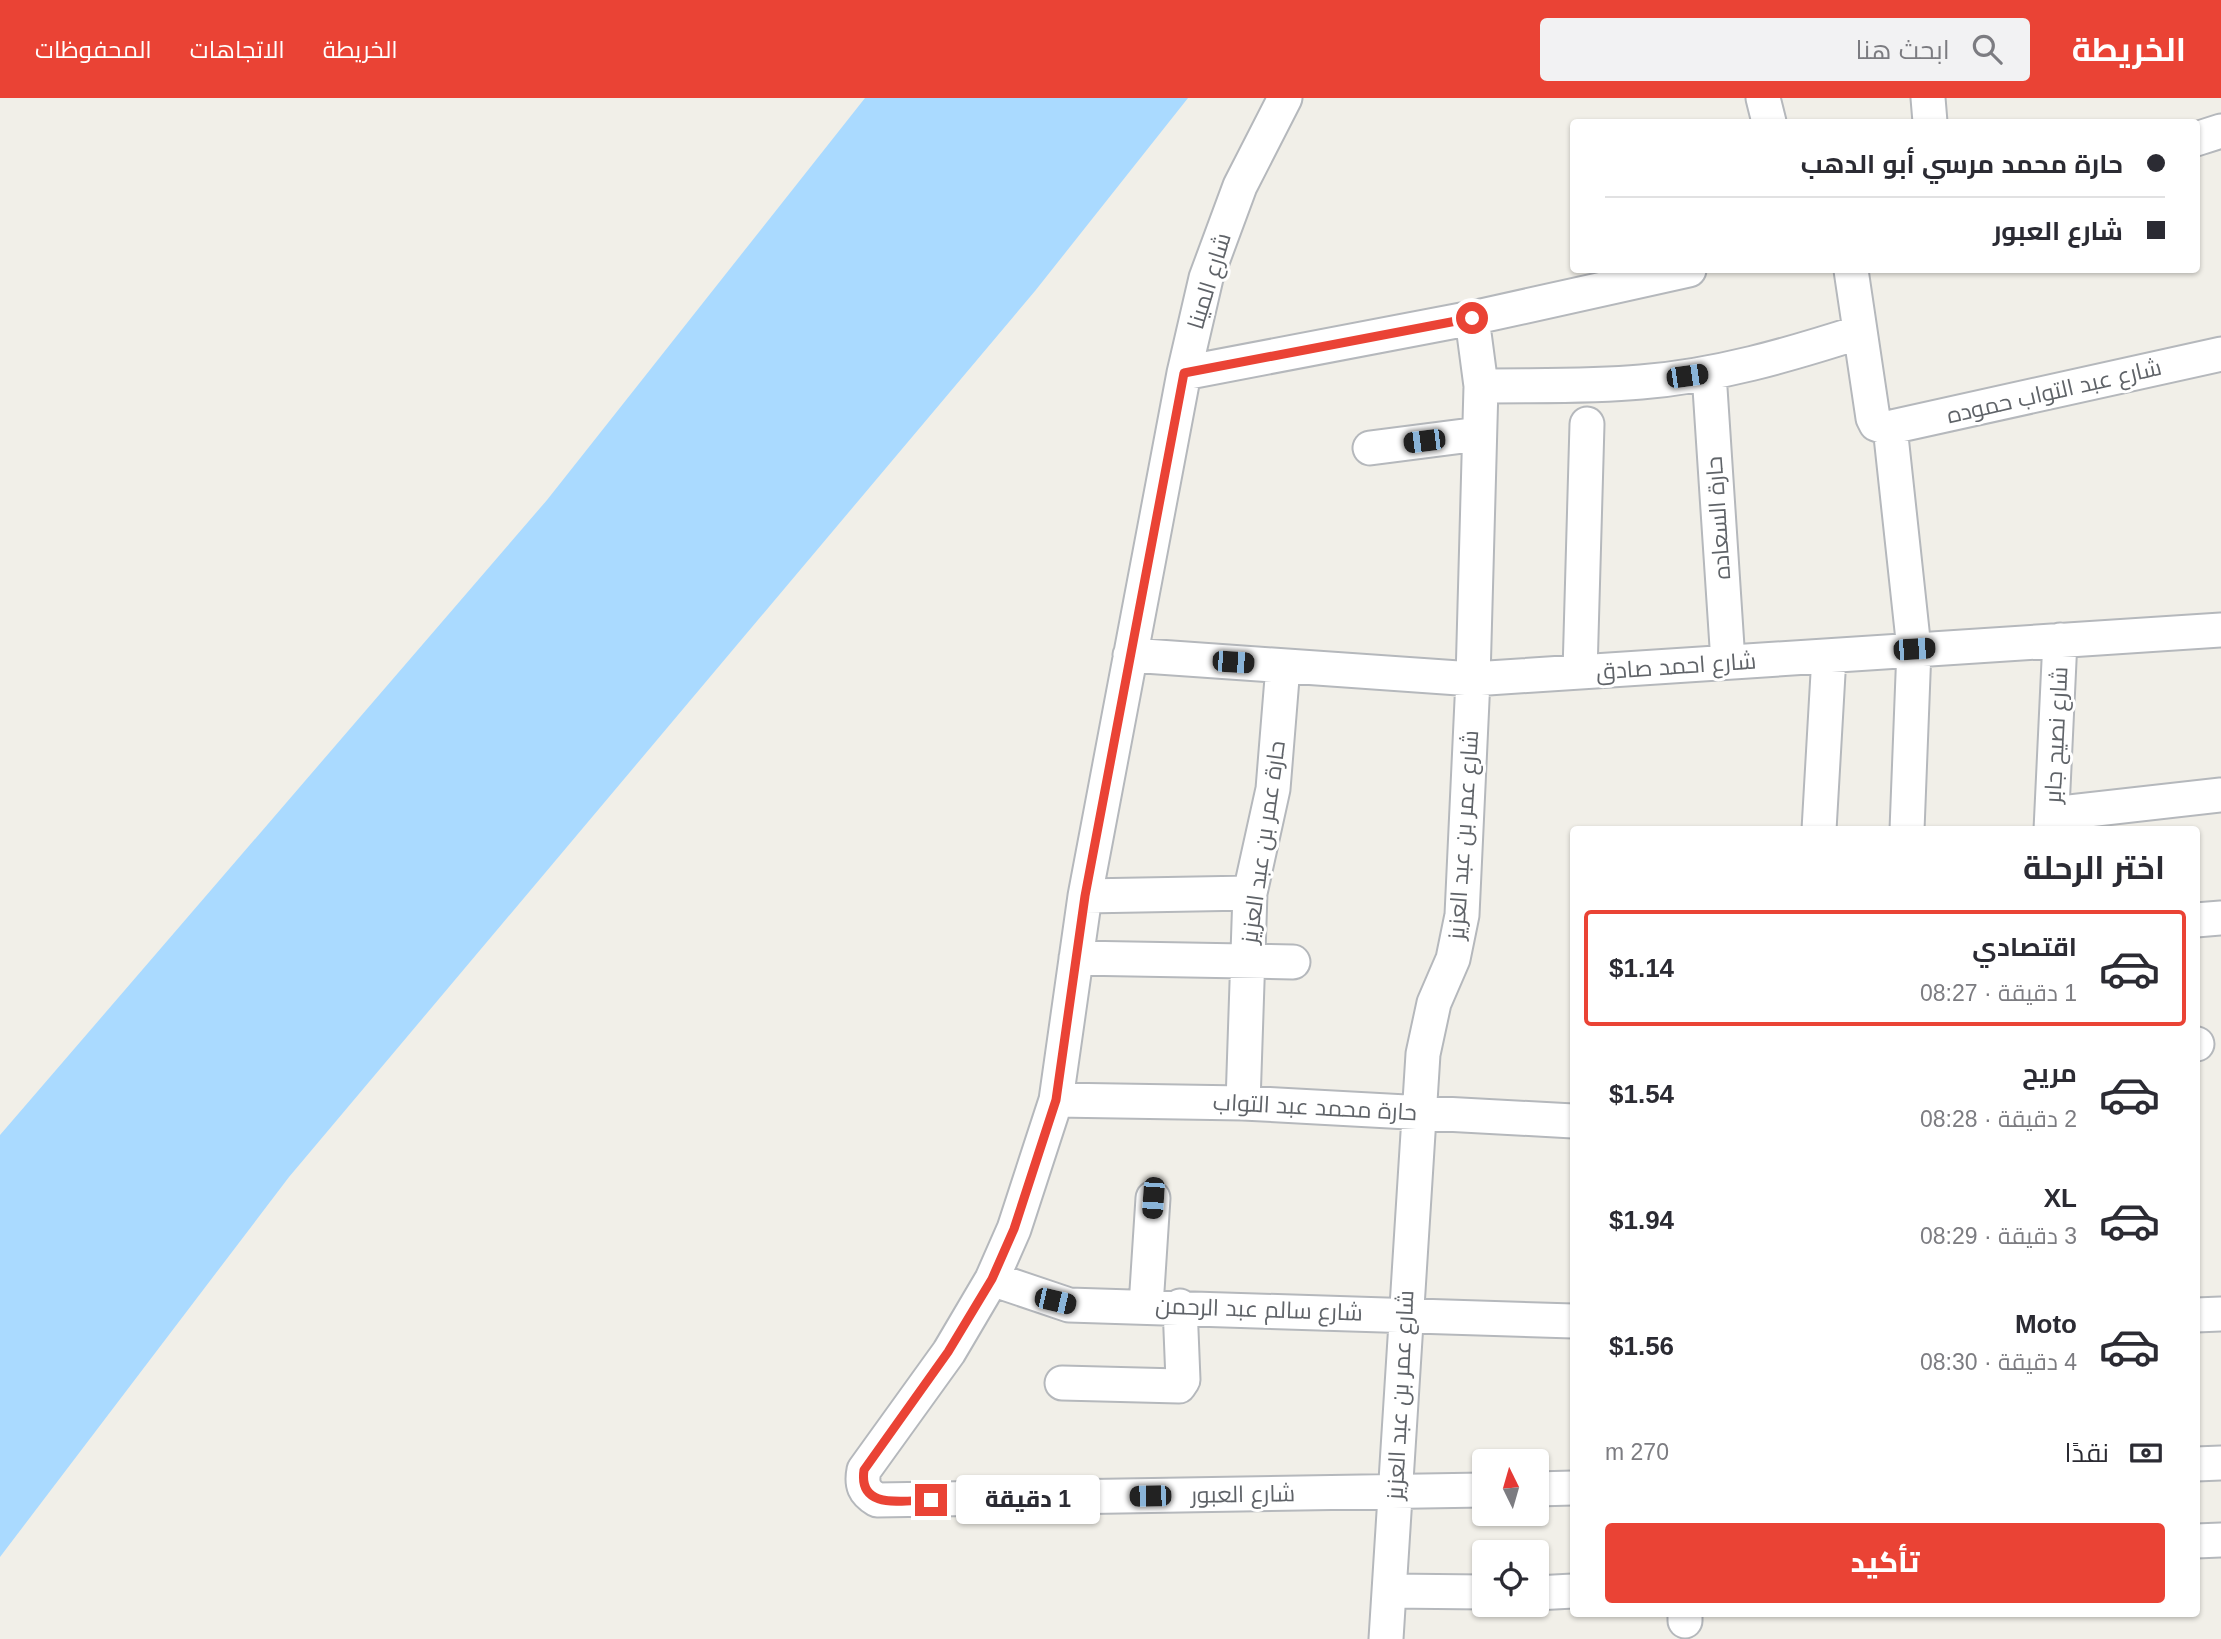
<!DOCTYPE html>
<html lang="ar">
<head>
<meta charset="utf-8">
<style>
	:root { --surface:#fff; --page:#f2f2f3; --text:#2b2b33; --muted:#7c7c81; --line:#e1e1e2; --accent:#ea4335 }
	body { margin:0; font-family:Arial,Cairo,sans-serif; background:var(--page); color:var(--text); direction:rtl; height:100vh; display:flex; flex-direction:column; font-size:26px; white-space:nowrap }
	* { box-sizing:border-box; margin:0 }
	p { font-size:23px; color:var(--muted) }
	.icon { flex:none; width:38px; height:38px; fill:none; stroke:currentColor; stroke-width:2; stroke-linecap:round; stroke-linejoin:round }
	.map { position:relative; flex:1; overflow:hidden; direction:ltr }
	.details { position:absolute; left:1570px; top:728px; width:630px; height:791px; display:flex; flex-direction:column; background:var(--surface); border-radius:7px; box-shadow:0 2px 5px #0004; direction:rtl }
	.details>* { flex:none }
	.top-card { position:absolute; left:1570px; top:21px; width:630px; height:154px; border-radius:7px; box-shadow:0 2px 5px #0004; direction:rtl; display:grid; align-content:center; height:154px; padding:0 35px; background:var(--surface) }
	.needle { width:46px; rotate:355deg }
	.buttons { position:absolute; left:1472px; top:1351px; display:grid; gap:14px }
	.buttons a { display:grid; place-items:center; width:77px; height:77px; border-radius:7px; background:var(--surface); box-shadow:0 2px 5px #0004; font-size:35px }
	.end { position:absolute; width:32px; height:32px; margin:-16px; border:9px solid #ea4335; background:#fff; box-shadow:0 0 0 4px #fff }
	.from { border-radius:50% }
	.bubble { position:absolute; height:49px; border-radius:7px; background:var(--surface); box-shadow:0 2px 5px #0004; font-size:23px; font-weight:800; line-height:49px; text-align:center; direction:rtl }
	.car { position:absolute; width:21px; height:42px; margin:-21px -10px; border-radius:9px; box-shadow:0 0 5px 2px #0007; background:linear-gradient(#222 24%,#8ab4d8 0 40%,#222 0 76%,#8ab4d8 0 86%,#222 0) }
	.top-card b { display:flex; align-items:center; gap:24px; height:66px; font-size:26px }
	.top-card b+b { border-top:2px solid var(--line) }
	.top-card i { width:18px; height:18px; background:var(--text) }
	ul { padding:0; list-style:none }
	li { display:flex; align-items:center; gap:21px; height:116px; margin:0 14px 10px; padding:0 21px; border:4px solid transparent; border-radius:7px }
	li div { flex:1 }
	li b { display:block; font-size:26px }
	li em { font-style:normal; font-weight:800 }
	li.on { border-color:var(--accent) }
	li>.icon { width:63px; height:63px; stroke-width:1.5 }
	h2 { padding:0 35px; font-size:32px; line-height:84px }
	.pay { display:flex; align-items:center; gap:18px; height:77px; padding:0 35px; font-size:26px }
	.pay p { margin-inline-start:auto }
	.primary-button { display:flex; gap:14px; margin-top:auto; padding:14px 35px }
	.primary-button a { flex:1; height:80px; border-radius:7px; background:var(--accent); color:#fff; font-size:28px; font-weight:800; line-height:80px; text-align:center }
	header { display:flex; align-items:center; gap:42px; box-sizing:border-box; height:98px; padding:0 35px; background:var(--accent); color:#fff }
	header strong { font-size:33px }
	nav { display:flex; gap:38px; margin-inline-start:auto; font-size:24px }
	.search { width:490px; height:63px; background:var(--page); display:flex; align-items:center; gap:18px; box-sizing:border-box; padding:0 24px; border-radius:7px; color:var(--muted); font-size:26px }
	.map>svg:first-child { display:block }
</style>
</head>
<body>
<header>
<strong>الخريطة</strong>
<div class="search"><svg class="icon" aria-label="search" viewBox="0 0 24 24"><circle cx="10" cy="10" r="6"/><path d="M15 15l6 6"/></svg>ابحث هنا</div>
<nav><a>الخريطة</a><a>الاتجاهات</a><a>المحفوظات</a></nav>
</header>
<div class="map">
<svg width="2221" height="1541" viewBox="0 0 2221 1541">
	<rect width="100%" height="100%" fill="#f1efe8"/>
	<path fill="#aadaff" d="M865,0H1188L1035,193L289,1079L0,1459V1037L547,402Z"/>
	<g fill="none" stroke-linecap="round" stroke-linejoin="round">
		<g stroke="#b5b8bc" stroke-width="37">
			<path id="street" d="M1285,0L1240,88L1206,180L1184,275L1085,798L1056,1002L1014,1131L992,1181L949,1254L864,1372C861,1387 864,1394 877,1402L1484,1392
				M1763,0L1769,24
				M1928,0L1930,24
				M2196,41L2221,33
				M1851,172L1873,320L1876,326L1887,330L1891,338L1914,551L1907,732
				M1184,275L1472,220L1689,172
				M1709,275L1728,564
				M1481,288C1534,287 1588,289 1641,284C1717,278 1788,257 1860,234
				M1887,330L2221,256
				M1370,350L1479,336
				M1130,557L1473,581L2221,532
				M1580,574L1587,326
				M2052,716L2221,697
				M1819,732L1829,558
				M2051,732L2060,542
				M1085,798L1250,795
				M2196,822L2221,820
				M1076,860L1293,864
				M2196,946H2197
				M1056,1002L1243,1005L1573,1023
				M1243,1005L1250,795L1273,691L1283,568
				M992,1181L1069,1207L1573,1223
				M1146,1208L1153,1100
				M2196,1217L2221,1216
				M1062,1285L1179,1288L1183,1282L1180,1208
				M2196,1366L2221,1365
				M1536,1391L1573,1390
				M2196,1443L2221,1442
				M1390,1493L1484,1494
				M1536,1495L1573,1493
				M1685,1516V1523
				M1386,1541L1423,956L1434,905L1453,861L1462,817L1473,581L1481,288L1472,220"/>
		</g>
		<use href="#street" stroke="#fff" stroke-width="33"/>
	</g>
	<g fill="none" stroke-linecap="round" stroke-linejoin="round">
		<path stroke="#ea4335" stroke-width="9" d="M931,1402C904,1402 858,1413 864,1372L948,1254L992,1181L1014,1131L1056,1002L1085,798L1184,275L1472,220"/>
	</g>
	<g text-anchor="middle" stroke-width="6" stroke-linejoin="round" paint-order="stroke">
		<g font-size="23" fill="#5f6368" stroke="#fff">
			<text transform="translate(1209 183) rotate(-73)" y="8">شارع المينا</text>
			<text transform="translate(2054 293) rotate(-13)" y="8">شارع عبد التواب حموده</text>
			<text transform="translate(1718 420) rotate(-94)" y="8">حارة السعاده</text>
			<text transform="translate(1676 568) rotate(-4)" y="8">شارع احمد صادق</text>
			<text transform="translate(2056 637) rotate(-87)" y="8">شارع نصيح جابر</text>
			<text transform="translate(1463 737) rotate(-86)" y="8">شارع عمر بن عبد العزيز</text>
			<text transform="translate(1263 744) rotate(-82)" y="8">حارة عمر بن عبد العزيز</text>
			<text transform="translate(1315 1009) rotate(3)" y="8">حارة محمد عبد التواب</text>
			<text transform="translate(1259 1211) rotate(2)" y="8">شارع سالم عبد الرحمن</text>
			<text transform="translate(1400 1297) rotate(-87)" y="8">شارع عمر بن عبد العزيز</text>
			<text transform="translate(1243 1396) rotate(-1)" y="8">شارع العبور</text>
		</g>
	</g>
</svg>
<div class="buttons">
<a><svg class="needle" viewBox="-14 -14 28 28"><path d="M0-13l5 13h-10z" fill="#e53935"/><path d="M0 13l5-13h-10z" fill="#7c7c81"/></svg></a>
<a><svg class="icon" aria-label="locate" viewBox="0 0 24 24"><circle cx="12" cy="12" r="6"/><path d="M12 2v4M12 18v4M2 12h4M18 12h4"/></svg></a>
</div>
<i class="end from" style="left:1472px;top:220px"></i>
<i class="end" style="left:931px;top:1402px"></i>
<div class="bubble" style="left:956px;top:1377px;width:144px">1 دقيقة</div>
<i class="car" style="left:1687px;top:278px;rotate:82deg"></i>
<i class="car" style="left:1424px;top:343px;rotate:263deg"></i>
<i class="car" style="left:1914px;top:551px;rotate:86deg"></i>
<i class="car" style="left:1233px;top:564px;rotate:94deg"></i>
<i class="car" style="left:1153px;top:1100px;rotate:184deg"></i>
<i class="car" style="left:1055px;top:1203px;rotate:103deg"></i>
<i class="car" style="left:1150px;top:1398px;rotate:269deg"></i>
<div class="top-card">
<b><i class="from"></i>حارة محمد مرسي أبو الدهب</b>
<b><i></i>شارع العبور</b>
</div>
<section class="details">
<h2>اختر الرحلة</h2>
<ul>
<li class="on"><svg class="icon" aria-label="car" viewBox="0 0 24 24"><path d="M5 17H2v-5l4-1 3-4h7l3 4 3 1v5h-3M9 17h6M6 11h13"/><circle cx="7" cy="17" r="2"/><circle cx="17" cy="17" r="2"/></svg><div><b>اقتصادي</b><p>1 دقيقة · 08:27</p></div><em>$1.14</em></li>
<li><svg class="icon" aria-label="car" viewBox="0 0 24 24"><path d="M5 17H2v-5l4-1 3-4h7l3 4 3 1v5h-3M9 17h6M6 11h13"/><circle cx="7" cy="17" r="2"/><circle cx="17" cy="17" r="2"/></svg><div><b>مريح</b><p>2 دقيقة · 08:28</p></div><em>$1.54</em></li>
<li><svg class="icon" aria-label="car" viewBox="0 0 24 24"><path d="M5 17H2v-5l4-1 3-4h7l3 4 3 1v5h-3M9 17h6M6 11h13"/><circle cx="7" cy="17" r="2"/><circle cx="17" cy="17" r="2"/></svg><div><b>XL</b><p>3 دقيقة · 08:29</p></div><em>$1.94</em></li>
<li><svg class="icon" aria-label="car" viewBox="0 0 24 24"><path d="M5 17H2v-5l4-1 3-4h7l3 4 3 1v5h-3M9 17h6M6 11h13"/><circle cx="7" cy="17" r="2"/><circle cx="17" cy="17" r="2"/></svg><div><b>Moto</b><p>4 دقيقة · 08:30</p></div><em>$1.56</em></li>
</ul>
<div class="pay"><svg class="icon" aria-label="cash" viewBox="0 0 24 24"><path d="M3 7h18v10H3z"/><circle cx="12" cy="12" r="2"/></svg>نقدًا<p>270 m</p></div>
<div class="primary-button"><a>تأكيد</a></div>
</section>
</div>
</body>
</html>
